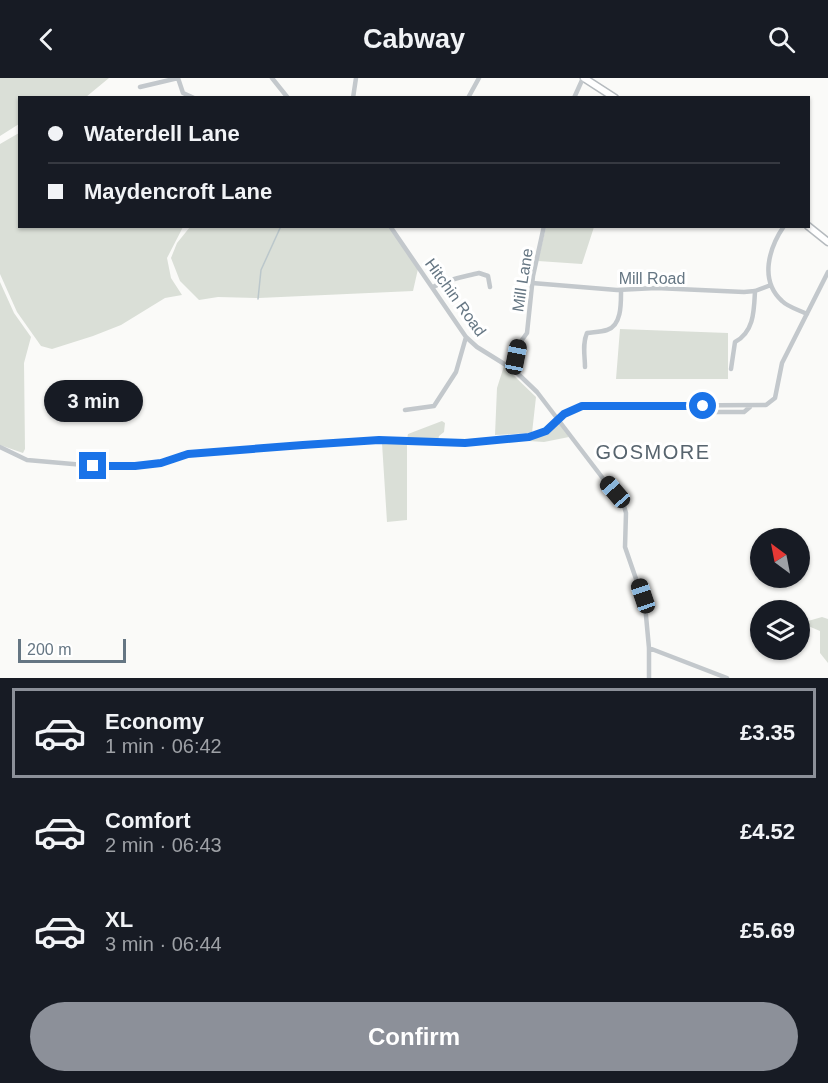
<!DOCTYPE html>
<html lang="en">
<head>
<meta charset="utf-8">
<style>
	:root { --surface:#171b24; --page:#242831; --text:#f1f3f6; --muted:#9ea1a6; --line:#363941; --accent:#8c9099 }
	body { margin:0; font-family:Arial,sans-serif; background:var(--page); color:var(--text); height:100vh; display:flex; flex-direction:column; font-size:22px; white-space:nowrap }
	* { box-sizing:border-box; margin:0 }
	p { font-size:20px; color:var(--muted) }
	.icon { flex:none; width:33px; height:33px; fill:none; stroke:currentColor; stroke-width:2; stroke-linecap:round; stroke-linejoin:round }
	.map { position:relative; height:600px; overflow:hidden }
	.side { display:flex; flex-direction:column; background:var(--surface); flex:1 }
	.side>* { flex:none }
	.banner { position:absolute; left:18px; top:18px; width:792px; height:132px; border-radius:0px; box-shadow:0 2px 4px #0004; display:grid; align-content:center; height:132px; padding:0 30px; background:var(--surface) }
	.needle { width:39px; rotate:328deg }
	.buttons { position:absolute; left:750px; top:450px; display:grid; gap:12px }
	.buttons a { display:grid; place-items:center; width:60px; height:60px; border-radius:50%; background:var(--surface); box-shadow:0 2px 4px #0004; font-size:30px }
	.scale { position:absolute; left:18px; bottom:15px; width:108px; box-sizing:border-box; padding-left:6px; border:3px solid #657683; border-top:0; font-size:16px; line-height:21px; white-space:nowrap; color:#657683; -webkit-text-stroke:4px #fff; paint-order:stroke }
	.end { position:absolute; width:27px; height:27px; margin:-14px; border:8px solid #1a73e8; background:#fff; box-shadow:0 0 0 3px #fff }
	.from { border-radius:50% }
	.bubble { position:absolute; height:42px; border-radius:21px; background:var(--surface); box-shadow:0 2px 4px #0004; font-size:20px; font-weight:600; line-height:42px; text-align:center }
	.car { position:absolute; width:18px; height:36px; margin:-18px -9px; border-radius:8px; box-shadow:0 0 4px 2px #0007; background:linear-gradient(#222 24%,#8ab4d8 0 40%,#222 0 76%,#8ab4d8 0 86%,#222 0) }
	.banner b { display:flex; align-items:center; gap:21px; height:57px; font-size:22px }
	.banner b+b { border-top:2px solid var(--line) }
	.banner i { width:15px; height:15px; background:var(--text) }
	ul { padding:10px 0 0; list-style:none }
	li { display:flex; align-items:center; gap:18px; height:90px; margin:0 12px 9px; padding:0 18px; border:3px solid transparent; border-radius:0px }
	li div { flex:1 }
	li b { display:block; font-size:22px }
	li em { font-style:normal; font-weight:600 }
	li.selected { border-color:var(--accent) }
	li>.icon { width:54px; height:54px; stroke-width:1.5 }
	.button { display:flex; gap:12px; margin-top:auto; padding:12px 30px }
	.button a { flex:1; height:69px; border-radius:36px; background:var(--accent); color:#fff; font-size:24px; font-weight:600; line-height:69px; text-align:center }
	header { display:flex; justify-content:space-between; align-items:center; height:78px; padding:0 30px; background:var(--surface); font-size:27px; font-weight:600 }
	.map>svg:first-child { display:block }
</style>
</head>
<body>
<header><svg class="icon" aria-label="back" viewBox="0 0 24 24"><path d="M15 5l-7 7 7 7"/></svg>Cabway<svg class="icon" aria-label="search" viewBox="0 0 24 24"><circle cx="10" cy="10" r="6"/><path d="M15 15l6 6"/></svg></header>
<div class="map">
<svg width="828" height="600" viewBox="0 0 828 600">
	<rect width="100%" height="100%" fill="#fafaf8"/>
	<path fill="#dadfd7" d="M0,0H109L86,19L20,20L19,46L0,58Z
		M19,55L20,148L183,149L167,180L171,200L182,217L165,220L121,247L93,258L52,271L41,268L17,234L0,196V66Z
		M389,148L418,191L413,213L259,220L218,219L199,222L180,203L171,180L177,165L190,149Z
		M546,149H594L582,186L538,183Z
		M0,204L14,235L31,259L24,285L25,371L23,375L0,367Z
		M620,251L728,255V301H616Z
		M504,288L536,319L532,355L495,357L497,310Z
		M442,343L445,345L444,354L439,358L438,363L407,361L408,356Z
		M558,343L569,359L544,364L529,363L528,360L542,356Z
		M382,365L407,366V442L387,444Z
		M822,539L828,541V585L820,575V553L801,545Z"/>
	<g fill="none" stroke-linecap="round" stroke-linejoin="round">
		<path stroke="#bbc7cb" stroke-width="1.5" d="M258,221L261,192L281,148"/>
		<g stroke="#b5babe" stroke-width="9">
			<path id="major" d="M584,0L615,20
				M808,148L828,164"/>
		</g>
		<path stroke="#c3c8cc" stroke-width="4.5" d="M178,0L183,15L194,20
			M272,0L288,20
			M140,9L178,0
			M353,20L356,0
			M468,20L479,0
			M574,20L583,0
			M390,148L466,259L477,269L514,292L537,314L624,428L626,435L625,469L645,527L649,570V600
			M784,148C769,170 759,202 782,223C788,229 799,232 807,236
			M532,205L617,212L656,210L744,214L755,213L771,207
			M433,209C448,201 463,199 479,195L488,198L490,209
			M585,289C585,278 582,266 587,255C594,254 601,254 607,252C622,248 621,224 621,212
			M731,291L735,264C754,254 754,233 755,213
			M514,292L519,266L527,255L533,198L544,148
			M703,328L705,334H744L750,329
			M405,332L434,328L456,294L466,259
			M0,369L27,382L107,389H135L161,385L188,376L303,367L379,362L463,365L529,359L546,353L564,336L582,328L766,327L775,320L782,285L828,194
			M649,570L727,600"/>
		<use href="#major" stroke="#fff" stroke-width="6"/>
	</g>
	<g fill="none" stroke-linecap="round" stroke-linejoin="round">
		<path stroke="#1a73e8" stroke-width="8" d="M93,388H135L161,385L188,376L303,367L379,362L465,365L529,359L546,353L564,336L582,328H703"/>
	</g>
	<g text-anchor="middle" stroke-width="6" stroke-linejoin="round" paint-order="stroke">
		<g font-size="16" fill="#657683" stroke="#fff">
			<text x="652" y="206">Mill Road</text>
			<text transform="translate(522 202) rotate(-81)" y="6">Mill Lane</text>
			<text transform="translate(456 219) rotate(54)" y="6">Hitchin Road</text>
		</g>
		<g font-size="20" letter-spacing="1.5" fill="#57646e" stroke="#fff">
			<text x="653" y="381">GOSMORE</text>
		</g>
	</g>
</svg>
<div class="buttons">
<a><svg class="needle" viewBox="-14 -14 28 28"><path d="M0-13l5 13h-10z" fill="#e53935"/><path d="M0 13l5-13h-10z" fill="#9ea1a6"/></svg></a>
<a><svg class="icon" aria-label="layers" viewBox="0 0 24 24"><path d="M12 4l9 5-9 5-9-5zM3 14l9 5 9-5"/></svg></a>
</div>
<div class="scale">200 m</div>
<i class="end from" style="left:703px;top:328px"></i>
<i class="end" style="left:93px;top:388px"></i>
<div class="bubble" style="left:44px;top:302px;width:99px">3 min</div>
<i class="car" style="left:516px;top:279px;rotate:11deg"></i>
<i class="car" style="left:615px;top:414px;rotate:319deg"></i>
<i class="car" style="left:643px;top:518px;rotate:341deg"></i>
<div class="banner">
<b><i class="from"></i>Waterdell Lane</b>
<b><i></i>Maydencroft Lane</b>
</div>
</div>
<section class="side">
<ul>
<li class="selected"><svg class="icon" aria-label="car" viewBox="0 0 24 24"><path d="M5 17H2v-5l4-1 3-4h7l3 4 3 1v5h-3M9 17h6M6 11h13"/><circle cx="7" cy="17" r="2"/><circle cx="17" cy="17" r="2"/></svg><div><b>Economy</b><p>1 min · 06:42</p></div><em>£3.35</em></li>
<li><svg class="icon" aria-label="car" viewBox="0 0 24 24"><path d="M5 17H2v-5l4-1 3-4h7l3 4 3 1v5h-3M9 17h6M6 11h13"/><circle cx="7" cy="17" r="2"/><circle cx="17" cy="17" r="2"/></svg><div><b>Comfort</b><p>2 min · 06:43</p></div><em>£4.52</em></li>
<li><svg class="icon" aria-label="car" viewBox="0 0 24 24"><path d="M5 17H2v-5l4-1 3-4h7l3 4 3 1v5h-3M9 17h6M6 11h13"/><circle cx="7" cy="17" r="2"/><circle cx="17" cy="17" r="2"/></svg><div><b>XL</b><p>3 min · 06:44</p></div><em>£5.69</em></li>
</ul>
<div class="button"><a>Confirm</a></div>
</section>
</body>
</html>
